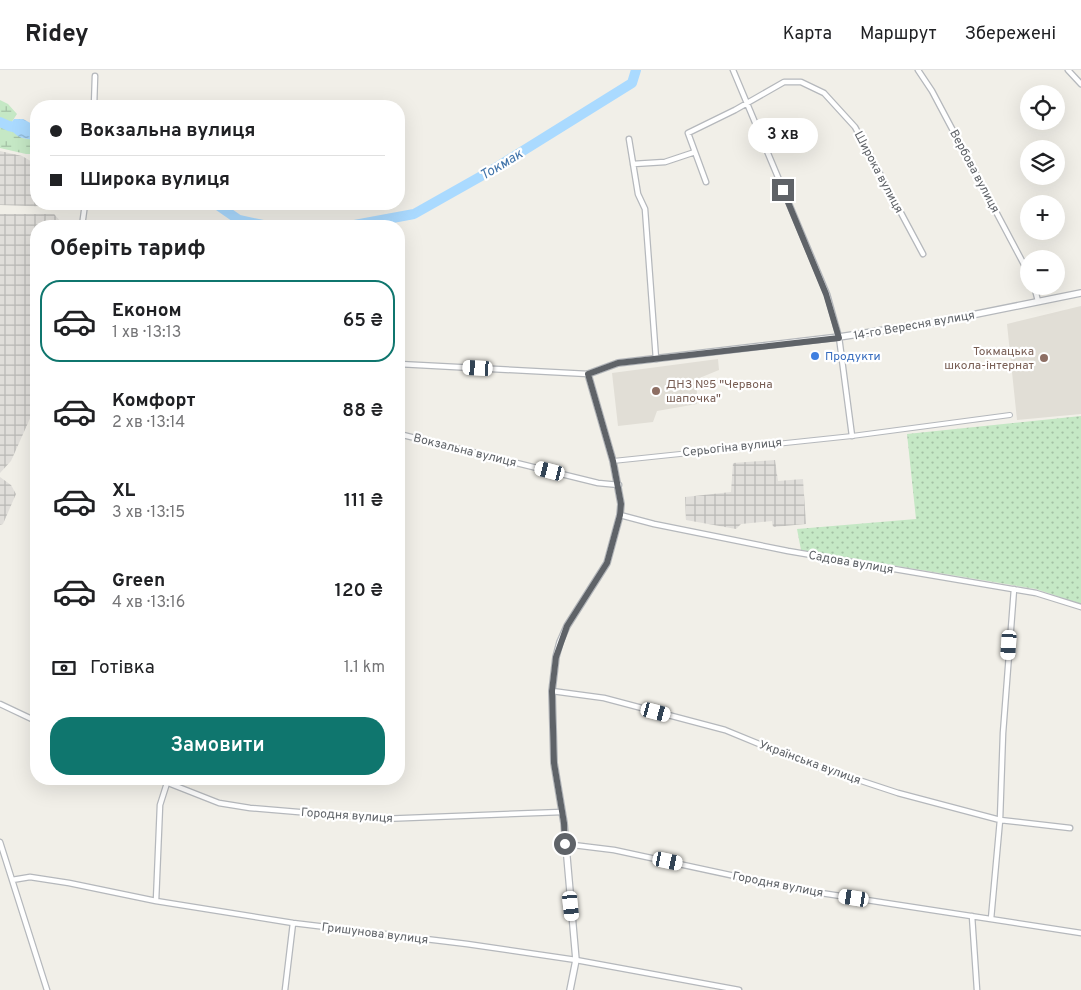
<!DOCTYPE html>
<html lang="uk">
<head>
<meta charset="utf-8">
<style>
	:root { --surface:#fff; --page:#f6f6f6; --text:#202124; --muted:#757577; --line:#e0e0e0; --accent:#0f766e }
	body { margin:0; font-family:Overpass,sans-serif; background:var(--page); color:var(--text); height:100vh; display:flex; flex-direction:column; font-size:19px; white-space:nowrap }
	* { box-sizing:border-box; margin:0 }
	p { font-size:16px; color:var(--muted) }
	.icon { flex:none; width:28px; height:28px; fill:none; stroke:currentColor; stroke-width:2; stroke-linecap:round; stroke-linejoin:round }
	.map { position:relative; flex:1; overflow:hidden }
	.side { position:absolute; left:30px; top:150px; width:375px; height:565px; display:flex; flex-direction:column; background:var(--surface); border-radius:20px; box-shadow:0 5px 20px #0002 }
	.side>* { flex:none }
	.banner { position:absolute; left:30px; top:30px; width:375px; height:110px; border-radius:20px; box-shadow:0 5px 20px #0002; display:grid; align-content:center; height:110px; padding:0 20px; background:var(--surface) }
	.tools { position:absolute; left:1020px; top:15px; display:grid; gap:10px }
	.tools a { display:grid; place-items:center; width:45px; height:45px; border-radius:50%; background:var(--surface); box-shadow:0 5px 20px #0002; font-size:25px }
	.end { position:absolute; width:22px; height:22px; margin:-11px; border:6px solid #5f6368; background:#fff; box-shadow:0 0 0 2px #fff }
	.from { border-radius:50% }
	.bubble { position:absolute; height:35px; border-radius:18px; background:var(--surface); box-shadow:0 5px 20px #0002; font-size:16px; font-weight:600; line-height:35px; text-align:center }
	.car { position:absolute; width:15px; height:30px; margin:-15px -8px; border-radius:6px; box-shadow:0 0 4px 1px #0007; background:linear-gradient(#fff 24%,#345 0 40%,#fff 0 76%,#345 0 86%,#fff 0) }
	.banner b { display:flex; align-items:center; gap:18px; height:48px; font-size:19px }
	.banner b+b { border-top:1px solid var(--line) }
	.banner i { width:12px; height:12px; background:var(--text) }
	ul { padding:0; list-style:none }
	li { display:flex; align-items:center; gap:15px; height:82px; margin:0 10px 8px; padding:0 10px; border:2px solid transparent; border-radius:20px }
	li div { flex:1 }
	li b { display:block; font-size:19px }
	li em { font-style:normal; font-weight:600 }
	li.current { border-color:var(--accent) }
	li>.icon { width:45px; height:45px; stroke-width:1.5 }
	h2 { padding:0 20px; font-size:22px; line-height:60px }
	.pay { display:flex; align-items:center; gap:12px; height:55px; padding:0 20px; font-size:19px }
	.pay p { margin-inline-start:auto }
	.button { display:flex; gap:10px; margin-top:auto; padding:10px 20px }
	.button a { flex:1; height:58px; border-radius:20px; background:var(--accent); color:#fff; font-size:20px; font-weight:600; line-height:58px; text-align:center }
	header { display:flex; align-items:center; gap:30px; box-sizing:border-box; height:70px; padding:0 25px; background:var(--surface); border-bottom:1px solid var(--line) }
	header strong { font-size:24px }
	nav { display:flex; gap:28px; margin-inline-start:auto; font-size:18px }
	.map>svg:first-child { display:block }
</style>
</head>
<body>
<header>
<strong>Ridey</strong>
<nav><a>Карта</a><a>Маршрут</a><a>Збережені</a></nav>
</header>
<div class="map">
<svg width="1081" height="920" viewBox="0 0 1081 920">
	<defs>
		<pattern id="industrial-grid" width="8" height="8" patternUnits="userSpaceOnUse" patternTransform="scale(1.25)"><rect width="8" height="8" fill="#e0deda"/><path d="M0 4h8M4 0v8" fill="none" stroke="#b9b8b5"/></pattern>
		<pattern id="grass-dots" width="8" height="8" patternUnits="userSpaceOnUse" patternTransform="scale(1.25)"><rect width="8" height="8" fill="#c5e8c5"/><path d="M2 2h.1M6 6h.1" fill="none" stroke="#a3c0a4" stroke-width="1.8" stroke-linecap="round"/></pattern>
		<pattern id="wetland-marsh" width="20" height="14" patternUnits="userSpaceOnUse" patternTransform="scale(1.25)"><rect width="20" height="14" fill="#c5e8c5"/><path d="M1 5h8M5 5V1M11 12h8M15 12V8" fill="none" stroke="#a3c0a4"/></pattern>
		<pattern id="water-ripples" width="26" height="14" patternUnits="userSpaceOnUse" patternTransform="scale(1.25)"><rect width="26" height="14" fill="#aadaff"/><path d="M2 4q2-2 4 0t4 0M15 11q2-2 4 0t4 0" fill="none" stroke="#8eb4d2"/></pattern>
	</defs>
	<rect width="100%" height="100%" fill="#f1efe8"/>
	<path fill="url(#industrial-grid)" d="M0,81L22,86L36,94V134H60L57,137L0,135Z
		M0,144H54L62,153V156H36V308L33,315L36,319V335L11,391L0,403Z
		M775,390L778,411L803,409L806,454L773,457L772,451L741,454L736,459L686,450L685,427L731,422L733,393Z
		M0,407L11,415L16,424L3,454L0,455Z"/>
	<path fill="#e1ded6" d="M1081,236V344L1017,350L1007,254Z
		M718,289L719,300L697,309V334L657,341L653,352L618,356L612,303Z"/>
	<path fill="url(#grass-dots)" d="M1081,346V534L1036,519L801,480L797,459L916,449L907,364Z"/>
	<path fill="url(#wetland-marsh)" d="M0,30L8,34L17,44L9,56L22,68L36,70V84H26L0,78Z"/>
	<path fill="url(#water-ripples)" d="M14,49H23L36,56V70C24,69 15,68 9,56Z"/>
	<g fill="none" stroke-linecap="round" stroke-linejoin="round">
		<path stroke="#aadaff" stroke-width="10" d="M0,52L9,56L36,62
			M216,134L239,150L268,156
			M349,156L414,144L492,100L632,13L636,0"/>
		<g stroke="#b5b8bc" stroke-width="6">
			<path id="pedestrian" d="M613,391L852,366L1010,345"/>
		</g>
		<g stroke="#b5b8bc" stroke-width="7">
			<path id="minor" d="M733,0L827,224L839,267L852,366
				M918,0L932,21L1029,204
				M1068,0L1081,14
				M94,36L95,6
				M629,69L638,124L645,139L656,289
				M633,94L665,92L695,82
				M706,112L688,63L735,40L784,12H801L824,23L855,57L923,184
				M82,156L85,134
				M1034,216L1038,231
				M399,294L588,304
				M399,364L598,413L619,415
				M620,445L654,454L788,481L1036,523L1081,537
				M552,621L604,628L725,660L798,690L898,723L1000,750L1070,758
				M0,634L36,651
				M158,709L219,733L250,738L381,749L562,742
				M0,772L47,920
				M565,774L614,780L795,819L1081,863
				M12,810L30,807L69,813L156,831L293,853L467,874L576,890L739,920
				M156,831L160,735L167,713
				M972,846L977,920
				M991,849L1000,750L1003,663L1014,519
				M285,920L293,853"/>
		</g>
		<g stroke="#b5b8bc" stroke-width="8">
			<path id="tertiary" d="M570,920L576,890L564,753L554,693L552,621L556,587L560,572L567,556L607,493L620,445L621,434L613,391L588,304L618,293L839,267L937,252L1081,223"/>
		</g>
		<use href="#pedestrian" stroke="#fff" stroke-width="4"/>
		<use href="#minor" stroke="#fff" stroke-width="4.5"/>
		<use href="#tertiary" stroke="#fff" stroke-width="5.5"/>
	</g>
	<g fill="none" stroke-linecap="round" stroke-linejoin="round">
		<path stroke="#5f6368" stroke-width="6" d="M565,774L564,753L554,693L552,621L556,587L567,556L607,493L620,445L621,434L613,391L588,304L618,293L839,268L826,224L783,120"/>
	</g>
	<circle fill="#3f7fe0" stroke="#fff" stroke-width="2" cx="815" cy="286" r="5"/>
	<g fill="#8d6e63" stroke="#fff" stroke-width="2">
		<circle cx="1044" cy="288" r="5"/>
		<circle cx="656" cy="321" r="5"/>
	</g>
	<g text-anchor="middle" stroke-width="4.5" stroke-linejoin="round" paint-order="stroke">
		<g font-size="12" fill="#5f6368" stroke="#fff">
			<text transform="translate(975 101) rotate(62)" y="4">Вербова вулиця</text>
			<text transform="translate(879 102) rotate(62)" y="4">Широка вулиця</text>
			<text transform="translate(914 255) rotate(-10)" y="4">14-го Вересня вулиця</text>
			<text transform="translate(732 377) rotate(-6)" y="4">Серьогіна вулиця</text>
			<text transform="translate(465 380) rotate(14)" y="4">Вокзальна вулиця</text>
			<text transform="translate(851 492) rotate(10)" y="4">Садова вулиця</text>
			<text transform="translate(810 692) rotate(20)" y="4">Українська вулиця</text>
			<text transform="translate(347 745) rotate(4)" y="4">Городня вулиця</text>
			<text transform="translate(778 814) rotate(11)" y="4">Городня вулиця</text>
			<text transform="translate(375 863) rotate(7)" y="4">Гришунова вулиця</text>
		</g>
		<g font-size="12" fill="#785e54" stroke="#fff" text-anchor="end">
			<text x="1034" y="285">Токмацька<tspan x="1034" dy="14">школа-інтернат</tspan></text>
			<text x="666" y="318" text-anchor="start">ДНЗ №5 "Червона<tspan x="666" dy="14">шапочка"</tspan></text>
		</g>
		<g font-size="12" fill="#366cbe" stroke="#fff" text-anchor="start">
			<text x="825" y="290">Продукти</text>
		</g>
		<g font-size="14" font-style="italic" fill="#4174aa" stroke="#fff">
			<text transform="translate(501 94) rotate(-31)" y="5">Токмак</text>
		</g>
	</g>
</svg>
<div class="tools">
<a><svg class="icon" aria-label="locate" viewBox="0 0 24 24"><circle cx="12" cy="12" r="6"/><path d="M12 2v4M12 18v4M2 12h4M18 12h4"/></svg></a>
<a><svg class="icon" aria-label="layers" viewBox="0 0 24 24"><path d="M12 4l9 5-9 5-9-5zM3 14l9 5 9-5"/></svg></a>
<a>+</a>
<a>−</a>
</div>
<i class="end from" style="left:565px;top:774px"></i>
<i class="end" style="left:783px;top:120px"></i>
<div class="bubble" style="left:748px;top:48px;width:70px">3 хв</div>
<i class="car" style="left:478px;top:298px;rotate:273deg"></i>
<i class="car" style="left:550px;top:401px;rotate:284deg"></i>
<i class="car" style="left:1009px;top:575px;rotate:184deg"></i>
<i class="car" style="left:656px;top:642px;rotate:105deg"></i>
<i class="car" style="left:668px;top:791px;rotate:102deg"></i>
<i class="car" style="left:854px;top:828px;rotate:279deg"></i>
<i class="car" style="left:571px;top:836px;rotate:174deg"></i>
<div class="banner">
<b><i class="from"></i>Вокзальна вулиця</b>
<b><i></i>Широка вулиця</b>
</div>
<section class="side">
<h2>Оберіть тариф</h2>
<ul>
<li class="current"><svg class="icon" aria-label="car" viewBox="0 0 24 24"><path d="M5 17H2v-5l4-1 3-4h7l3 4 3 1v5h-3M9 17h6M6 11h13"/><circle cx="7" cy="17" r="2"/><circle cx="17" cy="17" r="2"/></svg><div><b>Економ</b><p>1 хв · 13:13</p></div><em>65 ₴</em></li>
<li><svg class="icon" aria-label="car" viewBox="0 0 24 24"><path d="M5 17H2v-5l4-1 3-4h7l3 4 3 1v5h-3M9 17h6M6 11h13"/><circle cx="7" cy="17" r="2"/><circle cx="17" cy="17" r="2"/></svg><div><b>Комфорт</b><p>2 хв · 13:14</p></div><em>88 ₴</em></li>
<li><svg class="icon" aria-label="car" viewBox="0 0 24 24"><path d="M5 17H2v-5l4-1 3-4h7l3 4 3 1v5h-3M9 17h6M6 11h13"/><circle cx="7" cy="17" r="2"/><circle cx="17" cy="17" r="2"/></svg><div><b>XL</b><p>3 хв · 13:15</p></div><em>111 ₴</em></li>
<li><svg class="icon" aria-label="car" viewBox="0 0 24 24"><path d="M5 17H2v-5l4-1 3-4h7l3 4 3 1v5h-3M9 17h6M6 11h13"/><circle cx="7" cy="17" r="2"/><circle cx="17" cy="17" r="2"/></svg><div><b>Green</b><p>4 хв · 13:16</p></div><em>120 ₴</em></li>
</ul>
<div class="pay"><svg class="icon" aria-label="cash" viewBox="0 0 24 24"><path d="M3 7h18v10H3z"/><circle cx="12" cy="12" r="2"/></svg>Готівка<p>1.1 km</p></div>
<div class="button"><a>Замовити</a></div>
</section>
</div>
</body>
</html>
